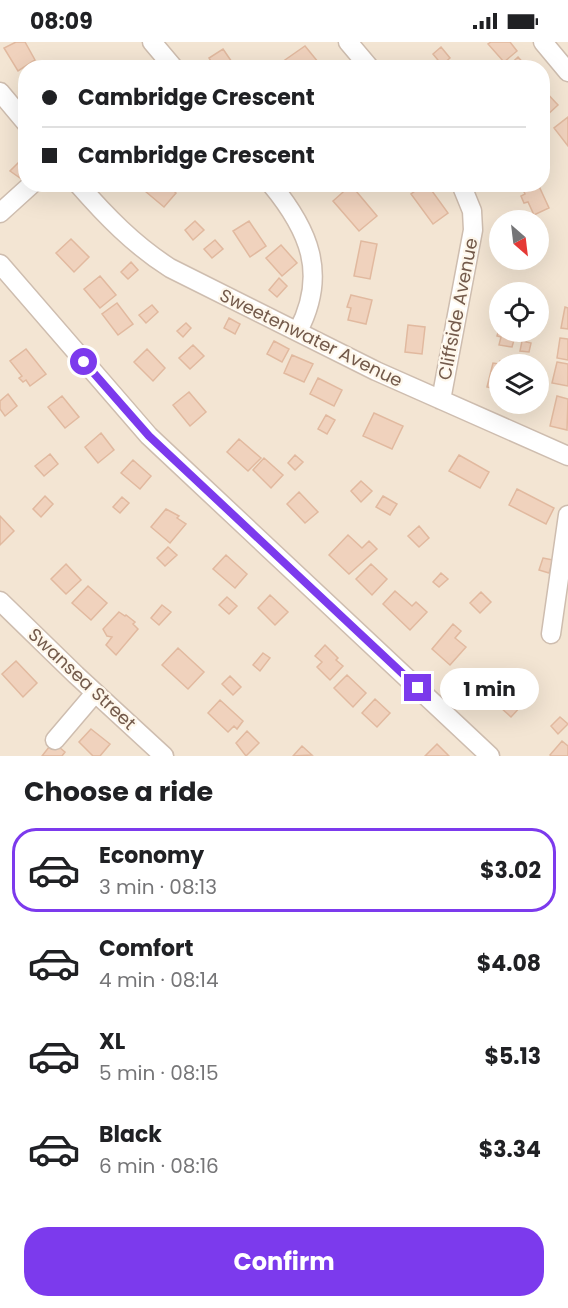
<!DOCTYPE html>
<html lang="en">
<head>
<meta charset="utf-8">
<style>
	:root { --surface:#fff; --page:#f2f2f2; --text:#202124; --muted:#757577; --line:#e0e0e0; --accent:#7c3aed }
	body { margin:0; font-family:Poppins,sans-serif; background:var(--page); color:var(--text); height:100vh; display:flex; flex-direction:column; font-size:22px; white-space:nowrap }
	* { box-sizing:border-box; margin:0 }
	p { font-size:20px; color:var(--muted) }
	.icon { flex:none; width:33px; height:33px; fill:none; stroke:currentColor; stroke-width:2; stroke-linecap:round; stroke-linejoin:round }
	.map { position:relative; height:714px; overflow:hidden }
	.sheet { display:flex; flex-direction:column; background:var(--surface); flex:1 }
	.sheet>* { flex:none }
	.banner { position:absolute; left:18px; top:18px; width:532px; height:132px; border-radius:24px; box-shadow:0 6px 24px #0002; display:grid; align-content:center; height:132px; padding:0 24px; background:var(--surface) }
	.needle { width:39px; rotate:152deg }
	.tools { position:absolute; left:489px; top:168px; display:grid; gap:12px }
	.tools a { display:grid; place-items:center; width:60px; height:60px; border-radius:50%; background:var(--surface); box-shadow:0 6px 24px #0002; font-size:30px }
	.end { position:absolute; width:27px; height:27px; margin:-14px; border:8px solid #7c3aed; background:#fff; box-shadow:0 0 0 3px #fff }
	.from { border-radius:50% }
	.bubble { position:absolute; height:42px; border-radius:21px; background:var(--surface); box-shadow:0 6px 24px #0002; font-size:20px; font-weight:700; line-height:42px; text-align:center }
	.banner b { display:flex; align-items:center; gap:21px; height:57px; font-size:22px }
	.banner b+b { border-top:2px solid var(--line) }
	.banner i { width:15px; height:15px; background:var(--text) }
	ul { padding:0; list-style:none }
	li { display:flex; align-items:center; gap:18px; height:84px; margin:0 12px 9px; padding:0 12px; border:3px solid transparent; border-radius:24px }
	li div { flex:1 }
	li b { display:block; font-size:22px }
	li em { font-style:normal; font-weight:700 }
	li.current { border-color:var(--accent) }
	li>.icon { width:54px; height:54px; stroke-width:1.5 }
	h2 { padding:0 24px; font-size:27px; line-height:72px }
	.primary-button { display:flex; gap:12px; margin-top:auto; padding:12px 24px }
	.primary-button a { flex:1; height:69px; border-radius:24px; background:var(--accent); color:#fff; font-size:24px; font-weight:700; line-height:69px; text-align:center }
	.status { display:flex; justify-content:space-between; align-items:center; height:42px; padding:0 30px; background:var(--surface); direction:ltr }
	.status svg { height:16px; fill:currentColor }
	.map>svg:first-child { display:block }
</style>
</head>
<body>
<div class="status"><b>08:09</b><svg viewBox="0 0 49 12"><path d="M0 12V9h3v3zM5 12V6h3v6zM10 12V3h3v9zM15 12V0h3v12zM26 1h20v11H26zM47 4h2v5h-2z"/></svg></div>
<div class="map">
<svg width="568" height="714" viewBox="0 0 568 714">
	<rect width="100%" height="100%" fill="#fbf3e5"/>
	<path fill="#f3e5d3" fill-rule="evenodd" d="M0,0H568V714H0ZM26,26H543V142H26ZM500,178H538V218H500ZM500,250H538V290H500ZM500,322H538V362H500Z"/>
	<path fill="#f0d2bd" stroke="#e1b99f" stroke-width="1.5" d="M16,0H25L35,18L18,29L4,6Z
		M491,0H510L517,9L504,20L488,2Z
		M305,4L323,26H288L282,20Z
		M441,5L450,16L442,23L433,12Z
		M223,7L236,26H215L209,16Z
		M518,15L526,24L524,26H506Z
		M543,47L558,63L545,75L543,73Z
		M568,75V104L554,86Z
		M21,118L26,123V136L23,138L10,129Z
		M141,142H166L176,151L164,165L139,144Z
		M425,142H427L448,171L433,182L411,152Z
		M520,142H538L549,166L534,173L528,160L524,161L521,154L525,152Z
		M351,143L377,174L359,189L333,159Z
		M195,179L204,188L193,198L185,188Z
		M249,179L266,204L250,215L233,189Z
		M71,197L89,215L74,230L56,211Z
		M215,198L223,207L212,216L204,207Z
		M361,199L377,202L370,237L354,234Z
		M281,203L297,221L282,234L266,216Z
		M131,220L138,228L128,237L121,230Z
		M100,234L116,253L100,266L84,247Z
		M279,236L287,244L277,255L269,248Z
		M351,253L372,258L366,282L348,278L351,266L347,265Z
		M117,261L133,282L118,293L102,272Z
		M152,263L158,270L146,281L139,273Z
		M565,265L568,266V287L561,286Z
		M229,276L240,282L235,292L224,286Z
		M186,281L191,286L183,295L177,289Z
		M408,283L425,285L422,312L405,310Z
		M500,283V290H519L517,299L514,298L512,305L499,303L501,295L497,294Z
		M560,296L568,297V318L557,316Z
		M274,299L289,307L282,320L267,312Z
		M522,299L531,301L529,310L520,309Z
		M193,303L204,314L190,327L179,316Z
		M26,307L46,332L30,344L26,338L23,340L19,336L22,334L10,319Z
		M147,307L165,326L153,339L134,320Z
		M292,313L313,322L304,340L284,331Z
		M500,319L507,320L506,322H500V348L487,345L493,321L499,322Z
		M557,320L568,322V344L552,341Z
		M318,336L342,348L334,364L310,352Z
		M189,350L206,370L190,384L173,363Z
		M8,352L17,364L5,374L0,367V359Z
		M62,354L79,375L65,386L48,365Z
		M557,354L568,357L567,388L550,384Z
		M374,371L403,384L392,407L363,394Z
		M326,373L335,378L327,392L318,387Z
		M101,391L114,408L98,421L85,405Z
		M239,397L261,416L248,429L227,410Z
		M50,412L58,422L44,434L35,424Z
		M295,413L303,420L295,428L288,421Z
		M459,413L489,430L480,446L449,429Z
		M264,416L283,433L271,446L253,428Z
		M133,418L151,434L140,447L121,431Z
		M361,439L372,449L361,460L351,449Z
		M517,447L554,466L546,482L509,463Z
		M299,450L318,470L305,481L287,462Z
		M45,454L53,462L41,475L33,467Z
		M383,454L397,462L390,473L376,465Z
		M122,455L129,461L120,471L113,465Z
		M166,467L179,474L177,476L186,482L170,501L151,485Z
		M0,474L14,489L0,503Z
		M419,484L429,496L419,505L408,494Z
		M348,493L362,506L369,499L377,507L349,532L329,513Z
		M168,505L177,513L165,524L157,516Z
		M226,513L247,532L235,546L213,527Z
		M543,516L553,518L549,531L539,528Z
		M66,522L81,538L66,552L51,537Z
		M371,522L387,537L372,553L356,537Z
		M441,531L448,537L439,545L433,540Z
		M88,544L107,561L91,578L72,561Z
		M395,549L412,564L416,560L427,570L410,588L383,562Z
		M481,550L491,560L480,571L470,561Z
		M270,553L288,570L275,583L258,566Z
		M227,555L237,564L229,572L219,563Z
		M162,563L171,570L159,583L151,576Z
		M119,570L125,574L126,573L135,580L133,582L138,587L116,613L106,603L112,595L107,594L103,587Z
		M453,582L461,589L455,596L466,605L450,623L432,607Z
		M325,603L338,616L336,618L343,624L330,638L317,625L322,620L315,614Z
		M178,606L204,630L188,647L162,623Z
		M263,611L270,616L260,629L253,623Z
		M16,619L37,641L23,655L2,632Z
		M347,633L366,651L353,665L334,646Z
		M230,634L241,645L233,653L222,642Z
		M503,644L523,662L511,675L491,657Z
		M375,657L390,671L377,685L362,671Z
		M220,658L243,679L237,687L234,684L228,690L208,671Z
		M560,675L568,682L558,692L551,684Z
		M91,687L110,702L100,714H93L79,700Z
		M247,689L259,701L246,714L236,701Z
		M562,699L568,704V714H551L550,713Z
		M53,700L65,710L62,714H42Z
		M437,702L449,714H425Z
		M302,704L312,713L293,714Z"/>
	<g fill="none" stroke-linecap="round" stroke-linejoin="round">
		<g stroke="#cebdaf" stroke-width="21">
			<path id="minor" d="M152,0L174,26
				M348,0L370,26
				M543,0L568,30
				M0,50L26,81
				M78,142C106,174 134,203 170,226L376,329L568,414
				M271,142C309,188 328,232 298,289
				M0,171L32,142
				M0,222L149,394L490,714
				M441,358L473,188L472,169L461,142
				M0,559L76,633L164,714
				M551,592L568,473
				M55,698L95,651"/>
		</g>
		<use href="#minor" stroke="#fff" stroke-width="18"/>
	</g>
	<g fill="none" stroke-linecap="round" stroke-linejoin="round">
		<path stroke="#7c3aed" stroke-width="8" d="M84,320L149,394L418,646"/>
	</g>
	<g text-anchor="middle" stroke-width="4.5" stroke-linejoin="round" paint-order="stroke">
		<g font-size="18" fill="#735a4b" stroke="#fef7eb">
			<text transform="translate(458 267) rotate(-79)" y="6">Cliffside Avenue</text>
			<text transform="translate(311 296) rotate(26)" y="6">Sweetenwater Avenue</text>
			<text transform="translate(82 637) rotate(43)" y="6">Swansea Street</text>
		</g>
	</g>
</svg>
<div class="tools">
<a><svg class="needle" viewBox="-14 -14 28 28"><path d="M0-13l5 13h-10z" fill="#e53935"/><path d="M0 13l5-13h-10z" fill="#757577"/></svg></a>
<a><svg class="icon" aria-label="locate" viewBox="0 0 24 24"><circle cx="12" cy="12" r="6"/><path d="M12 2v4M12 18v4M2 12h4M18 12h4"/></svg></a>
<a><svg class="icon" aria-label="layers" viewBox="0 0 24 24"><path d="M12 4l9 5-9 5-9-5zM3 14l9 5 9-5"/></svg></a>
</div>
<i class="end from" style="left:84px;top:320px"></i>
<i class="end" style="left:418px;top:646px"></i>
<div class="bubble" style="left:440px;top:626px;width:99px">1 min</div>
<div class="banner">
<b><i class="from"></i>Cambridge Crescent</b>
<b><i></i>Cambridge Crescent</b>
</div>
</div>
<section class="sheet">
<h2>Choose a ride</h2>
<ul>
<li class="current"><svg class="icon" aria-label="car" viewBox="0 0 24 24"><path d="M5 17H2v-5l4-1 3-4h7l3 4 3 1v5h-3M9 17h6M6 11h13"/><circle cx="7" cy="17" r="2"/><circle cx="17" cy="17" r="2"/></svg><div><b>Economy</b><p>3 min · 08:13</p></div><em>$3.02</em></li>
<li><svg class="icon" aria-label="car" viewBox="0 0 24 24"><path d="M5 17H2v-5l4-1 3-4h7l3 4 3 1v5h-3M9 17h6M6 11h13"/><circle cx="7" cy="17" r="2"/><circle cx="17" cy="17" r="2"/></svg><div><b>Comfort</b><p>4 min · 08:14</p></div><em>$4.08</em></li>
<li><svg class="icon" aria-label="car" viewBox="0 0 24 24"><path d="M5 17H2v-5l4-1 3-4h7l3 4 3 1v5h-3M9 17h6M6 11h13"/><circle cx="7" cy="17" r="2"/><circle cx="17" cy="17" r="2"/></svg><div><b>XL</b><p>5 min · 08:15</p></div><em>$5.13</em></li>
<li><svg class="icon" aria-label="car" viewBox="0 0 24 24"><path d="M5 17H2v-5l4-1 3-4h7l3 4 3 1v5h-3M9 17h6M6 11h13"/><circle cx="7" cy="17" r="2"/><circle cx="17" cy="17" r="2"/></svg><div><b>Black</b><p>6 min · 08:16</p></div><em>$3.34</em></li>
</ul>
<div class="primary-button"><a>Confirm</a></div>
</section>
</body>
</html>
